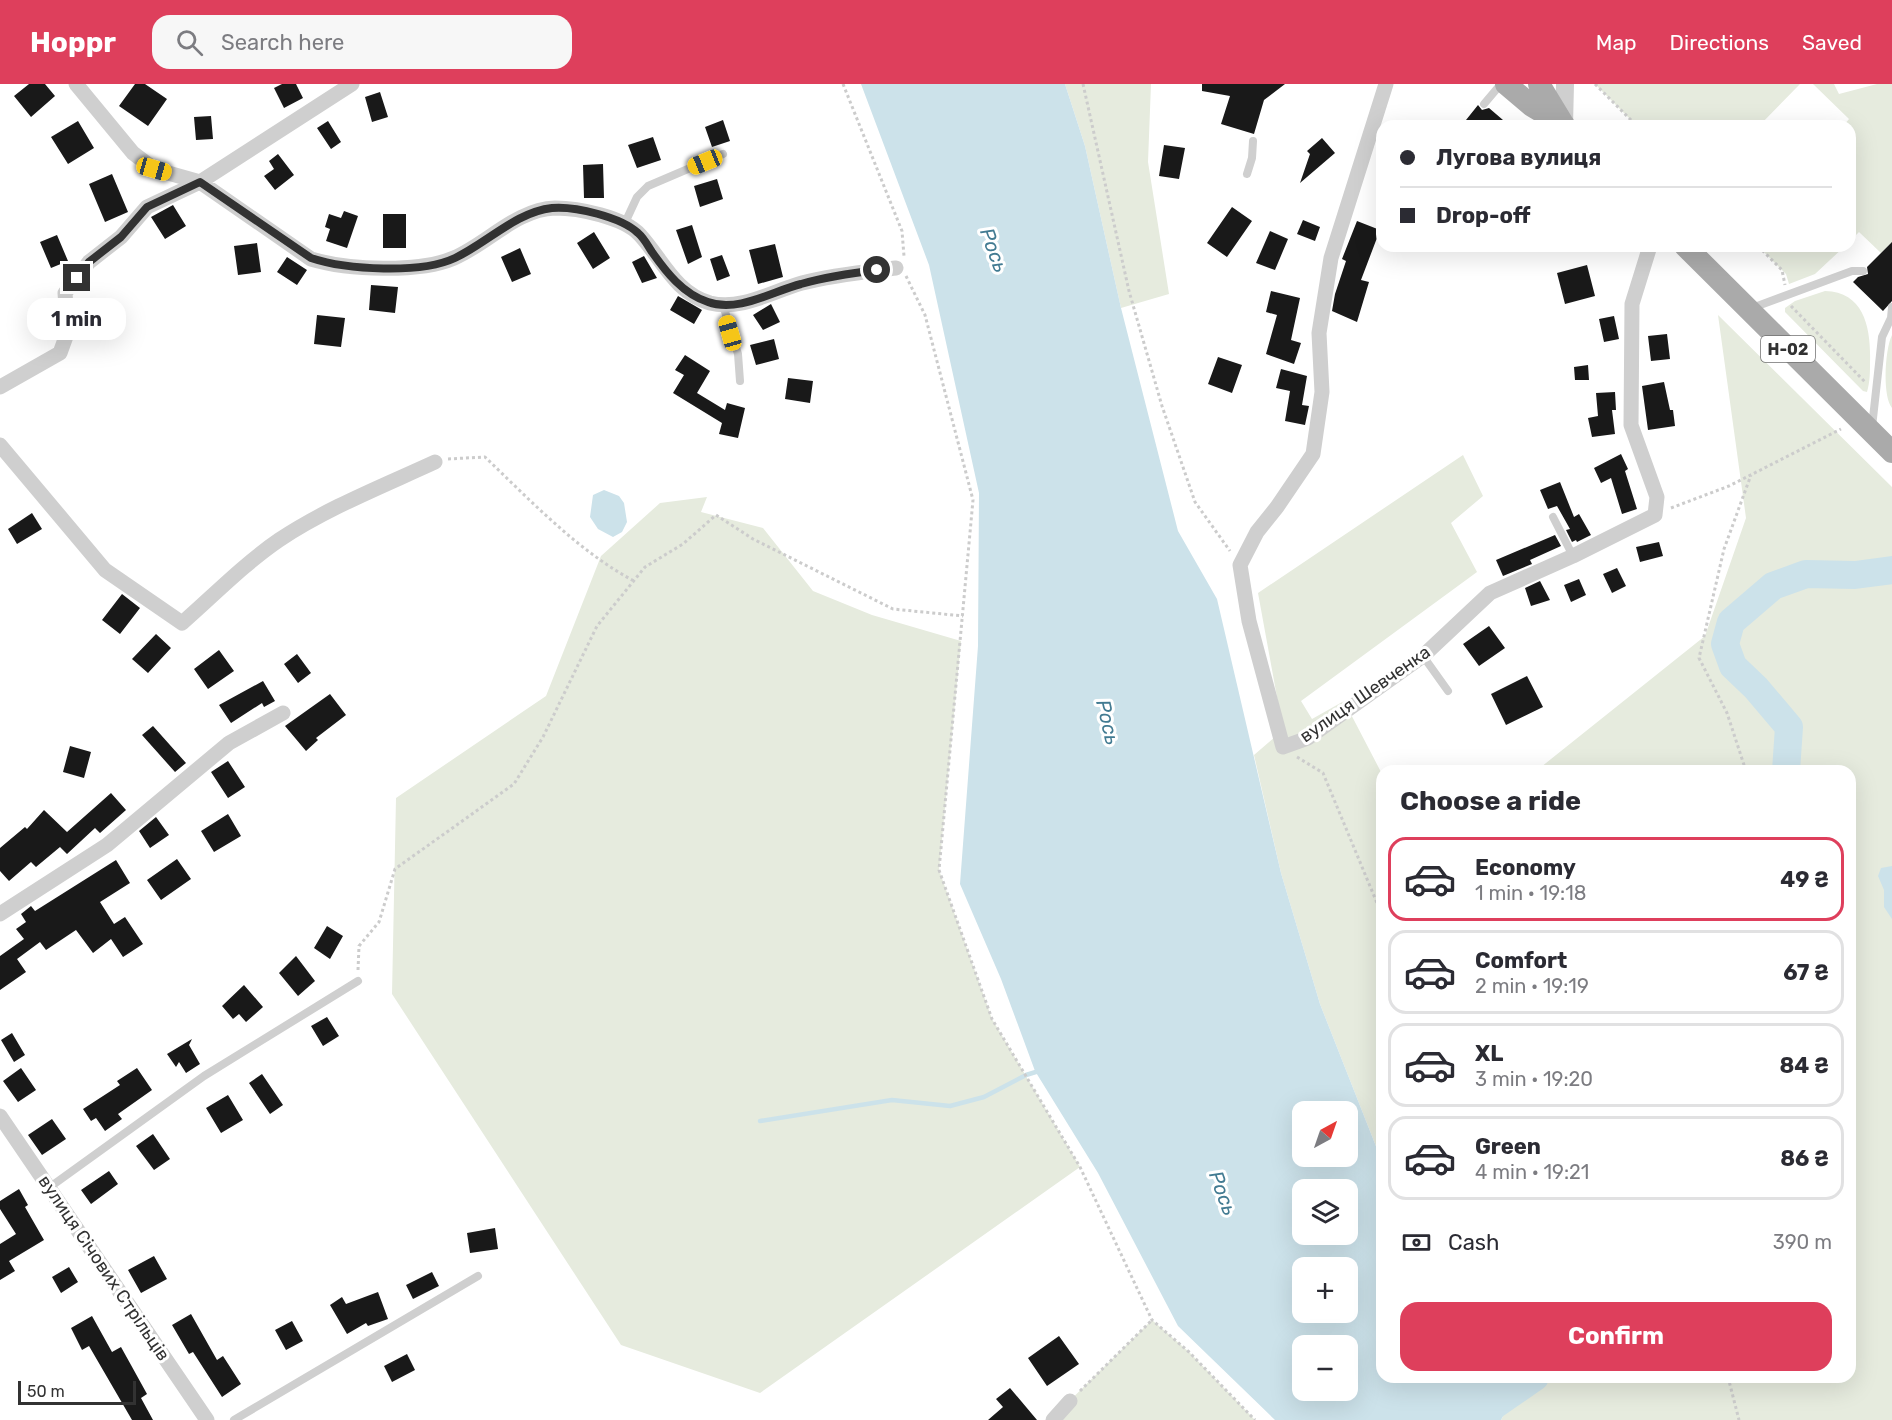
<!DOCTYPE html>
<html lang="en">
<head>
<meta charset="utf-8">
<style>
	:root { --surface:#fff; --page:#f7f7f7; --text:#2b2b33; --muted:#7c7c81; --line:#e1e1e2; --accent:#de3f5c }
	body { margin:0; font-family:Rubik,sans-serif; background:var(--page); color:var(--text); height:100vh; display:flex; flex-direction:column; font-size:22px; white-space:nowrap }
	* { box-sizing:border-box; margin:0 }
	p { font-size:20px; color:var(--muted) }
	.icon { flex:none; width:33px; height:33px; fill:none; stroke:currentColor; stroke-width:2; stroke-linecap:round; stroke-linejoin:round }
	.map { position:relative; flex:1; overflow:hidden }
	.side { position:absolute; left:1376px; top:681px; width:480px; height:618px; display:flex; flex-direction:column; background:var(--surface); border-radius:18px; box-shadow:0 6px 24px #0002 }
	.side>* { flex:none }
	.guide { position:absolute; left:1376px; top:36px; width:480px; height:132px; border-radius:18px; box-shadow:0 6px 24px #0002; display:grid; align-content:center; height:132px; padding:0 24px; background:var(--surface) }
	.needle { width:39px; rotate:40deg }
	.fabs { position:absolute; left:1292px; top:1017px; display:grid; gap:12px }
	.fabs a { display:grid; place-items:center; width:66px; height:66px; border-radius:12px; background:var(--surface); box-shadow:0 6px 24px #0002; font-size:30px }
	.scale { position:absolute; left:18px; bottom:15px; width:118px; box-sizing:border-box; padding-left:6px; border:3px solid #323232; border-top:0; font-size:16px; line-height:21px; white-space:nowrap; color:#323232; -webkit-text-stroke:4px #fff; paint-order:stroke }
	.end { position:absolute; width:27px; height:27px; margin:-14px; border:8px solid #323232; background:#fff; box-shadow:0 0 0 3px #fff }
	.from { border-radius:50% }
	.bubble { position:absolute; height:42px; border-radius:18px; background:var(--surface); box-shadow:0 6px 24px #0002; font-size:20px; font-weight:700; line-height:42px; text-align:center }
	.car { position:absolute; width:18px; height:36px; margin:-18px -9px; border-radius:8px; box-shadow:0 0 4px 2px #0007; background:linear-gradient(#f5c518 24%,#345 0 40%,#f5c518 0 76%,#345 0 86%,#f5c518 0) }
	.guide b { display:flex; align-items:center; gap:21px; height:57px; font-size:22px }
	.guide b+b { border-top:2px solid var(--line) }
	.guide i { width:15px; height:15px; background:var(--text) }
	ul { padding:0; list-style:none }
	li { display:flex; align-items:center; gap:18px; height:84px; margin:0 12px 9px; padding:0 12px; border:3px solid var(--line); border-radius:18px }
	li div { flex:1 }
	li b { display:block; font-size:22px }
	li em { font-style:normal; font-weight:700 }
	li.on { border-color:var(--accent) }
	li>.icon { width:54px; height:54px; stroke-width:1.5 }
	h2 { padding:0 24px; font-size:27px; line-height:72px }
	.pay { display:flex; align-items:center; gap:15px; height:66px; padding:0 24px; font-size:22px }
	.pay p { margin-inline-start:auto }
	.button { display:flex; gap:12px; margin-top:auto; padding:12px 24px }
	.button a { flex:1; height:69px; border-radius:18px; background:var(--accent); color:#fff; font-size:24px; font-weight:700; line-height:69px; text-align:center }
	header { display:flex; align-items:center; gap:36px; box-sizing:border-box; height:84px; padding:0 30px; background:var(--accent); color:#fff }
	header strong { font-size:28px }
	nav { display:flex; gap:33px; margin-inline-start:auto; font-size:21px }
	.search { width:420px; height:54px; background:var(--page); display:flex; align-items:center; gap:15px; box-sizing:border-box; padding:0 21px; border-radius:18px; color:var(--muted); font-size:22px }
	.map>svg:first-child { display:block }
</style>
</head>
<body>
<header>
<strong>Hoppr</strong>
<div class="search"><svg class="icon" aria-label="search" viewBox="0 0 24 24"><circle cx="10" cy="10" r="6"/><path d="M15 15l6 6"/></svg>Search here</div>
<nav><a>Map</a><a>Directions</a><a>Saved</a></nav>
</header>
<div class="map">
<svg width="1892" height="1336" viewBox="0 0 1892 1336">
	<rect width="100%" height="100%" fill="#fff"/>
	<path fill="#e6ebde" d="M1065,0H1151L1148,78L1169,210L1121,224L1085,62Z
		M1595,0H1800L1759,42H1637Z
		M1813,0H1834L1839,10L1877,0H1892V163L1889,161L1881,169L1859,148L1850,157V42H1843L1849,35Z
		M1758,162H1845L1815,190L1789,200L1786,190Z
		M1825,207C1866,208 1871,247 1870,279C1870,288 1870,298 1867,308L1863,307L1785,228V224L1795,217Z
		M1718,231L1892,403V1336H1501L1508,1322L1513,1293H1850V687H1536L1705,552L1746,434Z
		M1892,251V324C1882,312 1885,265 1892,251Z
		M1463,371L1483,412L1451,439L1477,488L1301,617L1312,635L1344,617L1381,688V1075L1320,920L1281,789L1254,671L1283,646L1258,509Z
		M707,413L701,428L763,444L813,507L872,531L961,557L939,786L992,935L1080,1083L760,1309L621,1261L392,910L396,714L546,612L601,472L660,419Z
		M1152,1236L1189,1268L1255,1336H1050Z"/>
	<path fill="#cce2ea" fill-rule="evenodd" d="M861,0H1065L1085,62L1121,224L1178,447L1217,515L1281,789L1320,920L1381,1075L1382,1293H1513L1508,1322L1501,1336H1275L1178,1242L1098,1089L1035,987L1001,895L960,800L978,562L979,409L929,181ZM1302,1028H1347V1072H1302ZM1302,1106H1347V1150H1302ZM1302,1184H1347V1228H1302ZM1302,1262H1347V1306H1302Z
		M604,406L619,412L624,419L627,438L622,448L613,453L598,445L590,433L593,411Z
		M1892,782V835L1884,823V806L1878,792L1881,784Z"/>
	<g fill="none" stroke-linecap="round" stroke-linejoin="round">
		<path stroke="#cce2ea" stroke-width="4.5" d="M760,1037L892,1016L950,1022L984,1013L1026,991L1039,987"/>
		<path stroke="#cce2ea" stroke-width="28" d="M1786,687L1789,643L1756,604L1733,582L1725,560L1731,538L1773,502L1806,490L1855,491L1892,486
			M1478,1336L1483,1329L1535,1293"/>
	</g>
	<path fill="#191919" d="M29,0H45L55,12L31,33L14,12Z
		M135,0H145L167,15L148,42L119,22Z
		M282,0H296L303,14L284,24L274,4Z
		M1202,0H1285L1264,16L1254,50L1221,40L1230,12L1202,7Z
		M380,8L388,33L372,38L365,13Z
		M1478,21L1482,26L1489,24L1510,42H1473L1466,36Z
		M211,32L213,55L196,56L194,33Z
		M723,36L730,57L712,63L705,43Z
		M78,37L94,64L68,80L51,53Z
		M328,37L341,58L331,65L317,44Z
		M653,53L661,76L637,84L628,61Z
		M1322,54L1335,69L1300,99L1310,70L1307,67Z
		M1164,61L1185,64L1179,95L1159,92Z
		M278,70L294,91L275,106L264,92L274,85L269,77Z
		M603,80L604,114H584L583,81Z
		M112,90L128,128L105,138L89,100Z
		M717,95L723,115L700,123L694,102Z
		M173,121L186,142L165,155L151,133Z
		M1232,123L1252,137L1227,173L1207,159Z
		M344,127L358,132L347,164L326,157L330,145L325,143L329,130L341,134Z
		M383,130H406V164H383Z
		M1303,136L1320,143L1315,157L1297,150Z
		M1357,137L1380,146L1361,196L1369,198L1357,238L1332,227L1335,210L1346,177L1342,175Z
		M692,141L702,173L688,180L676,146Z
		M1270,147L1288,155L1275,186L1256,179Z
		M594,148L610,174L593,185L577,159Z
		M57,151L68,177L51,184L40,158Z
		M1892,158V217L1883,227L1853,198L1858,193L1868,190L1867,183Z
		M257,159L261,188L238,191L234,162Z
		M775,160L783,193L758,200L749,166Z
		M520,164L531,190L512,198L501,173Z
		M722,171L730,192L717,197L710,175Z
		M644,172L657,194L642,199L632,178Z
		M287,173L307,186L297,201L277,188Z
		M1587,181L1595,212L1565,220L1557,189Z
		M371,201L398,203L395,229L369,226Z
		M1271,207L1300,214L1291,256L1301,259L1294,280L1266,270L1277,231L1266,228Z
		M678,212L702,226L694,240L670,226Z
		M771,220L780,238L763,246L753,231Z
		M317,231L345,234L341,263L314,260Z
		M1614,232L1619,255L1604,258L1599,235Z
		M1667,250L1670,275L1651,277L1648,252Z
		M774,255L779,275L756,281L750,261Z
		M685,271L710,287L697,309L725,326L727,319L745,324L738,354L719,350L722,339L673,309L684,291L675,286Z
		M1218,273L1242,281L1232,309L1208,300Z
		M1588,281L1589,296H1575L1574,283Z
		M1281,285L1307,292L1302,321L1309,322L1305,341L1285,337L1290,307L1276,304Z
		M788,294L813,297L810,319L785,315Z
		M1664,298L1670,326H1673L1675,342L1648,346L1642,302Z
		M1615,308L1616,326H1612L1615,350L1592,353L1588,334L1598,332L1596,309Z
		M1621,370L1628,385L1625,387L1637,425L1622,430L1611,394L1601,399L1594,384Z
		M1560,398L1574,433L1579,430L1591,451L1577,458L1576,456L1572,458L1566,446L1570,445L1557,422L1548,425L1540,406Z
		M32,429L42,445L17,460L8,445Z
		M1555,451L1561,462L1530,476L1532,480L1503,492L1496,476Z
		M1659,458L1663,472L1640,478L1636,463Z
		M1617,484L1626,502L1612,509L1603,490Z
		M1579,495L1586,511L1571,518L1564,501Z
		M1540,497L1550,516L1531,522L1525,504Z
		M122,510L140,524L120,550L102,536Z
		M1489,542L1505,564L1479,582L1463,560Z
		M156,550L171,564L148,589L132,575Z
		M219,566L234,587L208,605L194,585Z
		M297,570L311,589L298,599L284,580Z
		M1527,592L1543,623L1506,641L1491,610Z
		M263,597L275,617L264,623L262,619L231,639L219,621Z
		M330,610L346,631L316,654L318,656L306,667L285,642Z
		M153,642L186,679L175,688L142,651Z
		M70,662L91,668L84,694L63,688Z
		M228,677L245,703L228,714L211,688Z
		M111,709L126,726L100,749L95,744L67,770L60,763L36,783L31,778L9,797L0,787V764L25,743L27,745L44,726L67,748Z
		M228,730L241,752L214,768L201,747Z
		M156,733L169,751L150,764L139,747Z
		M177,775L191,795L161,816L147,796Z
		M116,776L130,799L100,818L114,840L125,833L143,860L123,873L111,855L93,869L76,846L46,866L40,858L17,875L26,888L0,906V872L24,855L16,845L26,838L21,830L31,822L35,827Z
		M327,842L343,852L330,875L314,864Z
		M296,872L315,897L298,912L279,889Z
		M244,901L263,923L246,938L239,930L233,935L222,922Z
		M327,933L339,952L323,962L311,942Z
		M12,949L25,971L14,978L1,956Z
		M192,955L189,961L200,980L186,989L179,978L176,983L167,970Z
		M21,984L36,1006L18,1018L3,997Z
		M137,984L152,1006L118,1030L122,1035L105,1047L96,1034L91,1037L83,1025L120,1001L117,997Z
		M262,990L283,1021L270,1030L249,999Z
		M228,1011L243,1036L221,1049L206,1024Z
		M52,1035L66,1055L42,1071L28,1051Z
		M153,1050L170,1075L154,1086L136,1062Z
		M109,1087L118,1100L91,1120L81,1106Z
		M19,1105L28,1121L25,1123L44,1156L9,1177L15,1187L0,1196V1160L16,1150L0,1125V1117Z
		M495,1144L498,1165L470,1169L467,1149Z
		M154,1172L167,1195L141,1209L128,1186Z
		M69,1183L78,1198L61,1209L52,1193Z
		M432,1188L439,1202L413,1215L406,1201Z
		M378,1208L388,1235L368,1242L366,1239L347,1250L330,1221L342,1213L346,1220Z
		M191,1230L217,1276L223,1272L241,1300L222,1313L193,1268L189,1270L172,1241Z
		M92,1232L112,1268L121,1263L131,1281L147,1310L141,1314L153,1336H132L89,1262L82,1266L71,1244Z
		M292,1237L303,1257L286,1266L275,1246Z
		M1059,1252L1079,1280L1047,1302L1028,1274Z
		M407,1270L415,1286L392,1298L384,1282Z
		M1010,1304L1037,1336H988L1003,1323L996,1315Z"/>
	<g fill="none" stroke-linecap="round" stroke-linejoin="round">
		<path stroke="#ccc" stroke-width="3" stroke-dasharray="3 3" stroke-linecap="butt" d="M843,0L902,147L904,172
			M1083,0L1129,207L1162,322L1195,418L1230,467
			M1595,0L1637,42
			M1758,162L1782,186L1785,201
			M906,192L925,231L973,416L939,786L992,935L1080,1083L1152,1236L1189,1268L1255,1336
			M1791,222L1866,299
			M448,375L485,373C531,417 578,467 634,497
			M1671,424L1729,402L1841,345
			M1297,673L1323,689L1382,831
			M1746,687L1727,629L1699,574L1724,465L1751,391
			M358,886L359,862L379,838L395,785L514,700L543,653L597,542L645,483L683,460L716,431L753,455L893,525L963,532
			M1728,1293L1739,1336
			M1080,1307L1152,1236"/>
		<path stroke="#cfcfcf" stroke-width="8" d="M1484,20L1501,0
			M1247,90L1252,74L1253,57
			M624,141L637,113L648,102L723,70
			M723,221L738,270L740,297
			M1752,224L1852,187H1863
			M1872,343L1882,253L1891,234L1892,223
			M1553,433L1573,472
			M1423,572L1448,607
			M50,1103L204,992L358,897
			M234,1336L478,1192"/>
		<path stroke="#cfcfcf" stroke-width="15" d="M76,0L133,69L154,85L200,98L311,175C348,186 419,189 454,174C487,160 517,125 555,124C578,124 624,133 640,151C662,175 675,209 710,219C741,227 773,207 802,199C833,191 864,188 896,184
			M1386,0L1331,174L1319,249L1322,308L1313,370L1277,423L1257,448L1240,481L1249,537L1283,663L1308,654L1423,572L1490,509L1573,472L1655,431L1657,413L1631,341L1632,220L1650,162
			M0,303L60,269L68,247L65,209L89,178L121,153L147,123L200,98L352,0
			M0,361L105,486L182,539C214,511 244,480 279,456C327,424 383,402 435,378
			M0,830L107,761L229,659L283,629
			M0,1032L207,1336
			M1053,1336L1070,1317"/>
		<path stroke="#cfcfcf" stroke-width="18" d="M1564,41L1565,0"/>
		<path stroke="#aaa" stroke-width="22" d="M1506,0L1532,22L1564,41
			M1539,0L1562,38
			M1685,162L1892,368"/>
	</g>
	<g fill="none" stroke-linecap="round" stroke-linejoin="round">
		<path stroke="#323232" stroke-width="8" d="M77,194L89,178L121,153L147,123L200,98L311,174C347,186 421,190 455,174C487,159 516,128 552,124C575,122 621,133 638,149C644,154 648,162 652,168C666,188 683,210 708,218C738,229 773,207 801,200C826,193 852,189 877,186"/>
	</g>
	<g text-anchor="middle" stroke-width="6" stroke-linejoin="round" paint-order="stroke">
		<rect fill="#fff" stroke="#707070" stroke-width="1.5" x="1761" y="252" width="54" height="26" rx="4.5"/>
		<g font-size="16" font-weight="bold" fill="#323232">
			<text x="1788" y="271">Н-02</text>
		</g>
		<g font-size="18" fill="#323232" stroke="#fff">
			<text transform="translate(1365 610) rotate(-35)" y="6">вулиця Шевченка</text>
			<text transform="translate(104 1184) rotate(56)" y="6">вулиця Січових Стрільців</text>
		</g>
		<g font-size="20" font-style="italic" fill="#427b92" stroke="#fff">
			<text transform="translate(994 166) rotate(70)" y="7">Рось</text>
			<text transform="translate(1108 638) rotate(77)" y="7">Рось</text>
			<text transform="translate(1223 1109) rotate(70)" y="7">Рось</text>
		</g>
	</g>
</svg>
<div class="fabs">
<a><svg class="needle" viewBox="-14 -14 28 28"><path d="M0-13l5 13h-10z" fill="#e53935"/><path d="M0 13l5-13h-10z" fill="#7c7c81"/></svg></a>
<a><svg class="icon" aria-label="layers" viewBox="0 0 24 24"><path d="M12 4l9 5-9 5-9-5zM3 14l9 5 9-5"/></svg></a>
<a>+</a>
<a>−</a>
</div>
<div class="scale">50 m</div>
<i class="end from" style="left:877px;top:186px"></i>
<i class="end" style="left:77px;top:194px"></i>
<div class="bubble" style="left:27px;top:214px;width:99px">1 min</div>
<i class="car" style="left:705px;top:78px;rotate:248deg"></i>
<i class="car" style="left:154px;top:85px;rotate:106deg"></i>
<i class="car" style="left:730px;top:249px;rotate:344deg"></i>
<div class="guide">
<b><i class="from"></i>Лугова вулиця</b>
<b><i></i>Drop-off</b>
</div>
<section class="side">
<h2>Choose a ride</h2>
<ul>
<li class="on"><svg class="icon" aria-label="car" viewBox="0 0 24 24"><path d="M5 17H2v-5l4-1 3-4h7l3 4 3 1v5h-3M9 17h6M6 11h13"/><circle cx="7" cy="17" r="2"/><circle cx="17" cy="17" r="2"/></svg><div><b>Economy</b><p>1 min · 19:18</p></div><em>49 ₴</em></li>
<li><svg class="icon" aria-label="car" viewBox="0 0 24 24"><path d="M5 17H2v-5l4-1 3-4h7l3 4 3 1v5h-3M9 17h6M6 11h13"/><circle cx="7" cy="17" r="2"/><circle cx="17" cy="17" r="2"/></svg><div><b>Comfort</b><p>2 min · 19:19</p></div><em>67 ₴</em></li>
<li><svg class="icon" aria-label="car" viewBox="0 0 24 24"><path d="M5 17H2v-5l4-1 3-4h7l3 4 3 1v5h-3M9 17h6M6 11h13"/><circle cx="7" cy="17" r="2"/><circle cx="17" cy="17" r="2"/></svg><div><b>XL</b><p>3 min · 19:20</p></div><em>84 ₴</em></li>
<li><svg class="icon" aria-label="car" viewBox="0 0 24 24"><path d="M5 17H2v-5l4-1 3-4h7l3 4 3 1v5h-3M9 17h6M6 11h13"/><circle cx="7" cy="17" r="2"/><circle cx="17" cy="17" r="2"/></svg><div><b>Green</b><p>4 min · 19:21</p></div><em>86 ₴</em></li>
</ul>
<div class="pay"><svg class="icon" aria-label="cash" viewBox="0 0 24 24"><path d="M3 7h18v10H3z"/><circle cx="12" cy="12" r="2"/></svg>Cash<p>390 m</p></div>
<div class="button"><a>Confirm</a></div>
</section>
</div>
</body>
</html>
